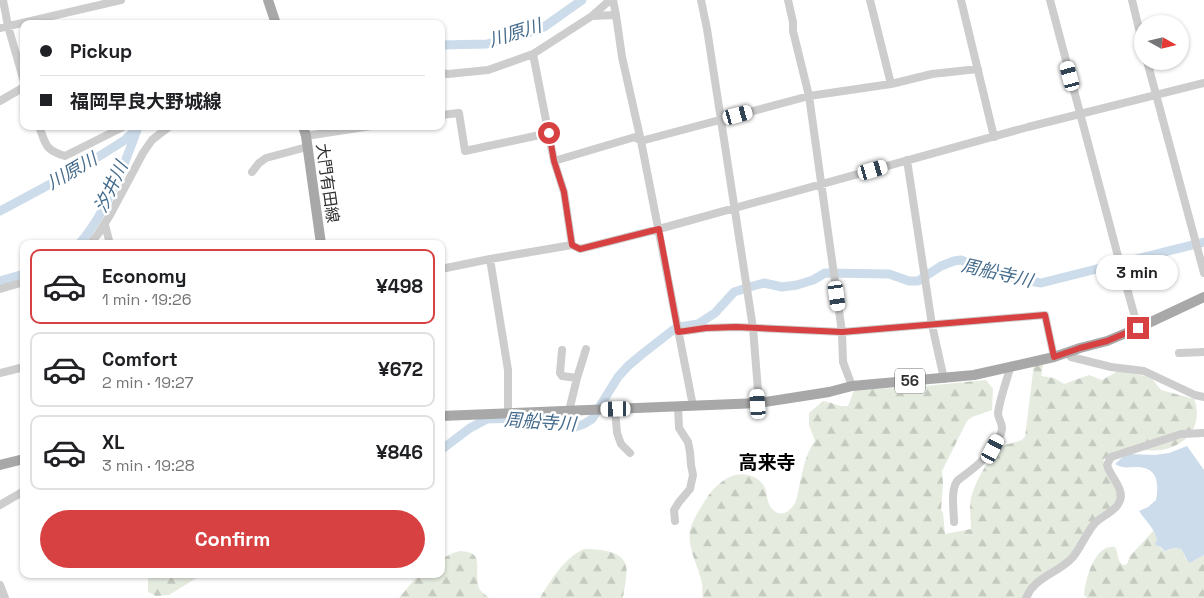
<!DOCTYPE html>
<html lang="en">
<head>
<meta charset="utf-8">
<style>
	:root { --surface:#fff; --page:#f6f6f6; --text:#202124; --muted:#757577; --line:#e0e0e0; --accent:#d74142 }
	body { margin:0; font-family:"Space Grotesk","Noto Sans JP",sans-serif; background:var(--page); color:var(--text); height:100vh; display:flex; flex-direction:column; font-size:19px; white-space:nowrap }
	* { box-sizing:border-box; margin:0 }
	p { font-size:16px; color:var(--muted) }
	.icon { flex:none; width:28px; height:28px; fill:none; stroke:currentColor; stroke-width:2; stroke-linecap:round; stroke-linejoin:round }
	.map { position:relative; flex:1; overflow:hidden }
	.sheet { position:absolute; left:20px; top:240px; width:425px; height:338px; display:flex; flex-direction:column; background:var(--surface); border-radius:10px; box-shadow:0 1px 4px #0004 }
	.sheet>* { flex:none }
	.top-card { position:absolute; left:20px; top:20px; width:425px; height:110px; border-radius:10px; box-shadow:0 1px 4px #0004; display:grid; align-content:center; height:110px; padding:0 20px; background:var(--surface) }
	.needle { width:32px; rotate:98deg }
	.controls { position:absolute; left:1134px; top:15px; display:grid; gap:10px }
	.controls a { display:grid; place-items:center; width:55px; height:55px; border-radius:50%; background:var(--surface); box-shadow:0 1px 4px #0004; font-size:25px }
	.end { position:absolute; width:22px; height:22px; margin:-11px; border:6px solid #d74142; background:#fff; box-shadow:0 0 0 2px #fff }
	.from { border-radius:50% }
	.bubble { position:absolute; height:35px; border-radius:18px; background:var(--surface); box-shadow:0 1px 4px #0004; font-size:16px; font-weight:700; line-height:35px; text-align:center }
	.car { position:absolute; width:15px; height:30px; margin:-15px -8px; border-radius:6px; box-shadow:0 0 4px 1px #0007; background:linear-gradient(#fff 24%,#345 0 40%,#fff 0 76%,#345 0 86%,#fff 0) }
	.top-card b { display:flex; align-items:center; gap:18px; height:48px; font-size:19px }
	.top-card b+b { border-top:1px solid var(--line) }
	.top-card i { width:12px; height:12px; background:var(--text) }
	ul { padding:9px 0 0; list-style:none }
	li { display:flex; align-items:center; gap:15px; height:75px; margin:0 10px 8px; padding:0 10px; border:2px solid var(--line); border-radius:10px }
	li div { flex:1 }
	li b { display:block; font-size:19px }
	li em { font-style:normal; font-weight:700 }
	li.active { border-color:var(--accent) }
	li>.icon { width:45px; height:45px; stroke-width:1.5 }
	.primary-button { display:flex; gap:10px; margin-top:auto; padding:10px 20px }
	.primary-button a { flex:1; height:58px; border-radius:30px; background:var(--accent); color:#fff; font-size:20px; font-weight:700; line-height:58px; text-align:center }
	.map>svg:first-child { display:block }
</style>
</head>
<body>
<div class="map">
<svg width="1204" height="598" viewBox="0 0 1204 598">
	<defs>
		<pattern id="forest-firs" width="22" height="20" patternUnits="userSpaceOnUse" patternTransform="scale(1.25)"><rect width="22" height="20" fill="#e5ebdf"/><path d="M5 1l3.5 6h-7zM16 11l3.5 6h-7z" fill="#c5cac0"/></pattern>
	</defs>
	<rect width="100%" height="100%" fill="#fff"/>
	<path fill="url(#forest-firs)" d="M1034,364L1043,365L1041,376L1054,378L1064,384L1089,375L1102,380L1118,371L1145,376L1152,379L1161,390L1194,399C1204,425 1187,446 1161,450C1154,451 1146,450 1138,450C1126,451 1115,455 1104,459L1103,467L1118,483L1121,499L1073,553L1023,598H703C702,593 703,588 702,583C698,566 687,547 690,530C693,519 700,509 706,499C712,489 724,478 735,475C746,472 760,477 765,488C767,494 767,501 770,506C779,520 791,512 796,501C801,482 803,457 815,441L809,425V413L823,401C833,402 836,407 848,406L854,390L915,387L986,380L993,389L992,410L972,417L967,421L942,471L943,484L941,510L943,513L945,534L971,529C971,520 969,508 971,498C975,482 988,459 1000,448C1008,442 1018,444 1025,437Z
		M1154,530L1157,536V545L1164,551L1174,548L1181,549L1184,553L1185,559L1194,561L1204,555V598H1087L1084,595C1085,580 1095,543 1115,547C1119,553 1116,560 1123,565L1127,564L1130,556Z
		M584,549C597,549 623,550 626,566C628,576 624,588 623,598H540C551,580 564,558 584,549Z
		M460,551C486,552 474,569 478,585C479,591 485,594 489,598H399L415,579L421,574H441V559L453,553Z
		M152,574H203L169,595L156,596L148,592V579Z"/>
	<path fill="#cddcea" d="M1187,446L1204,470V555L1190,563C1185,559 1185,554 1181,549L1174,548L1164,551L1162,548L1154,544L1157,541C1156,530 1145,520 1139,511L1148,507L1156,500C1159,484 1158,468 1138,467C1129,467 1123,469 1115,464L1124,456L1130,454L1155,455L1169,453Z"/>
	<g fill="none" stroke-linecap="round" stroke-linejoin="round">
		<path stroke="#cddcea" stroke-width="9" d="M441,45L487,44L528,33L544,27L582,0
			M0,211L82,167L125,140L139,126
			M79,244C105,215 124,166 137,130
			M0,281L24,274
			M441,450L470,428L487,419L518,418L542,419L569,426L575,427L584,424L592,419L618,377L628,366L641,355L673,330L679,327L698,324L715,313L734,292L753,286L764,283L782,287L797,285L813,280L825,273L889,274L909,281H918L941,266L954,261L961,260L971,264L984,266L1012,278L1041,283L1204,242
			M0,596V598"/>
		<path stroke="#cdcdcd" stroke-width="8" d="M3,0L8,26L24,82
			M613,0L616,15L622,57L641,141L693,406
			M701,0L707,29L753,328L759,403
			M788,0L793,22V31L809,96L842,332L843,362L852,386
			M870,0L891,84
			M961,0L994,137
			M1050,0L1119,260L1138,328
			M1132,0L1142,41
			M592,16L610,0
			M0,28L121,0
			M533,54L554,161L635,137L641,141L809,96L891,84L932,74L978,69
			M1147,61L1204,273
			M441,73L448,74L488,70L533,54L592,16L616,15
			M0,101L24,87
			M441,115L459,113L465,151L549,133
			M39,126C46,145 45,150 65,156L125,126
			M306,136L371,126
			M907,160L932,325L944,379
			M554,161L564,192L572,245
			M252,172L259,163L266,158L307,147
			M105,225L110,244
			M90,244L98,234L110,215L143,153L152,140L170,126
			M490,259L508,370V414
			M441,269L490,259L572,245L580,249L659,229L1028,127L1204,83
			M0,289L24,282
			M678,332L706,328L736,327L842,332L1045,315L1054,357
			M562,350L560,373L562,376L577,378
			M1067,353L1071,357L1111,367L1144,371L1195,395L1204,397
			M1179,353L1204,352
			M0,373L24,367
			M615,409L617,433L621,444L630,453
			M569,411L577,378L586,349
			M0,505L24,491
			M675,521L674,510L679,502L690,489L693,475L691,465L690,452L688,442L679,428L678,407
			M954,522C954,510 950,489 958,480C973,469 987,459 996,442C999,438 1002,433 1002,428C1002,422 998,419 998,413C1000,398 1006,383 1010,368
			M0,585L5,598
			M1026,598C1028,595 1029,591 1032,588C1042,575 1060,571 1072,558C1081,548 1086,533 1095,523C1103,515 1120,510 1121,496C1121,485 1110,476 1107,465L1111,457L1181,434L1204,433"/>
		<path stroke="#a8a8a8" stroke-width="10" d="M268,0L276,24
			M303,126L306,136L321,244
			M441,416L759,403L829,392L852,386L974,375L1054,357L1080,348L1107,341L1138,328L1204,297
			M0,465L24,459"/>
	</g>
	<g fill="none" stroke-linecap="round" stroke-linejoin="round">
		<path stroke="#d74142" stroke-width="6" d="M549,133L554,161L564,192L572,245L580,249L659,229L678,332L706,328L736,327L842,332L1045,315L1054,357L1080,348L1107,341L1138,328"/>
	</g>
	<g text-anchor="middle" stroke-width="5" stroke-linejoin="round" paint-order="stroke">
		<rect fill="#fff" stroke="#6e6e6e" stroke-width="1" x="895" y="368.5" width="30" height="25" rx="4"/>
		<g font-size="15" font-weight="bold" fill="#303030">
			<text x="910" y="386">56</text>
		</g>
		<g font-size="16" fill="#303030" stroke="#fff">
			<text transform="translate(328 183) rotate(82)" y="6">大門有田線</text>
		</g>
		<g font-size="18" font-style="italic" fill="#446b8c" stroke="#fff">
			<text transform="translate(515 33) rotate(-17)" y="6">川原川</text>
			<text transform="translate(72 171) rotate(-30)" y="6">川原川</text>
			<text transform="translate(111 187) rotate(-65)" y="6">汐井川</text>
			<text transform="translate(997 273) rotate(13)" y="6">周船寺川</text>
			<text transform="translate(540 422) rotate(4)" y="6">周船寺川</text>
		</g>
		<g font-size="19" font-weight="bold" fill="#000" stroke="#fff">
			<text x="767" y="469">高来寺</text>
		</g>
	</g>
</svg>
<div class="controls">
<a><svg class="needle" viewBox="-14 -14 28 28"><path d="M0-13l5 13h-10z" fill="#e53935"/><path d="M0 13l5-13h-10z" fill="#757577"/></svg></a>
</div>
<i class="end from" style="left:549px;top:133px"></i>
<i class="end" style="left:1138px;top:328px"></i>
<div class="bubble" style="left:1096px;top:255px;width:82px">3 min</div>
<i class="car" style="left:1070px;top:76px;rotate:345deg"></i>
<i class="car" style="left:738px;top:115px;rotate:75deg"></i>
<i class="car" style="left:873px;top:170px;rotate:74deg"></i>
<i class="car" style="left:837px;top:296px;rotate:172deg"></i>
<i class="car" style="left:758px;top:404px;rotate:356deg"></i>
<i class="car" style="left:616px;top:409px;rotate:269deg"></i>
<i class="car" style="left:993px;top:449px;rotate:28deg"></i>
<div class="top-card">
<b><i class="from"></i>Pickup</b>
<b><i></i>福岡早良大野城線</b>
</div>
<section class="sheet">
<ul>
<li class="active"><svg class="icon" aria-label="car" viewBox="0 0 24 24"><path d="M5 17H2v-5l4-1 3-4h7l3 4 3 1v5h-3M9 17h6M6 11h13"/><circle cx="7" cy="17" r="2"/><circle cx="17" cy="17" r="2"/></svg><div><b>Economy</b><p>1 min · 19:26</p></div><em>¥498</em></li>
<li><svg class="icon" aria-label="car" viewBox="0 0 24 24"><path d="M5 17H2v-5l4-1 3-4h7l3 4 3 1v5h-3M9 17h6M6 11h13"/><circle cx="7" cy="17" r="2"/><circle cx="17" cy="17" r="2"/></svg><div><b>Comfort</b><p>2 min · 19:27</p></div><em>¥672</em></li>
<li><svg class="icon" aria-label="car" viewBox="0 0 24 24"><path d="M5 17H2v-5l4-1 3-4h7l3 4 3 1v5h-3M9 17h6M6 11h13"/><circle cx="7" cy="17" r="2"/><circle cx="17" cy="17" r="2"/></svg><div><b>XL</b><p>3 min · 19:28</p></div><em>¥846</em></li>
</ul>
<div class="primary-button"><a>Confirm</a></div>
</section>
</div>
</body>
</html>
